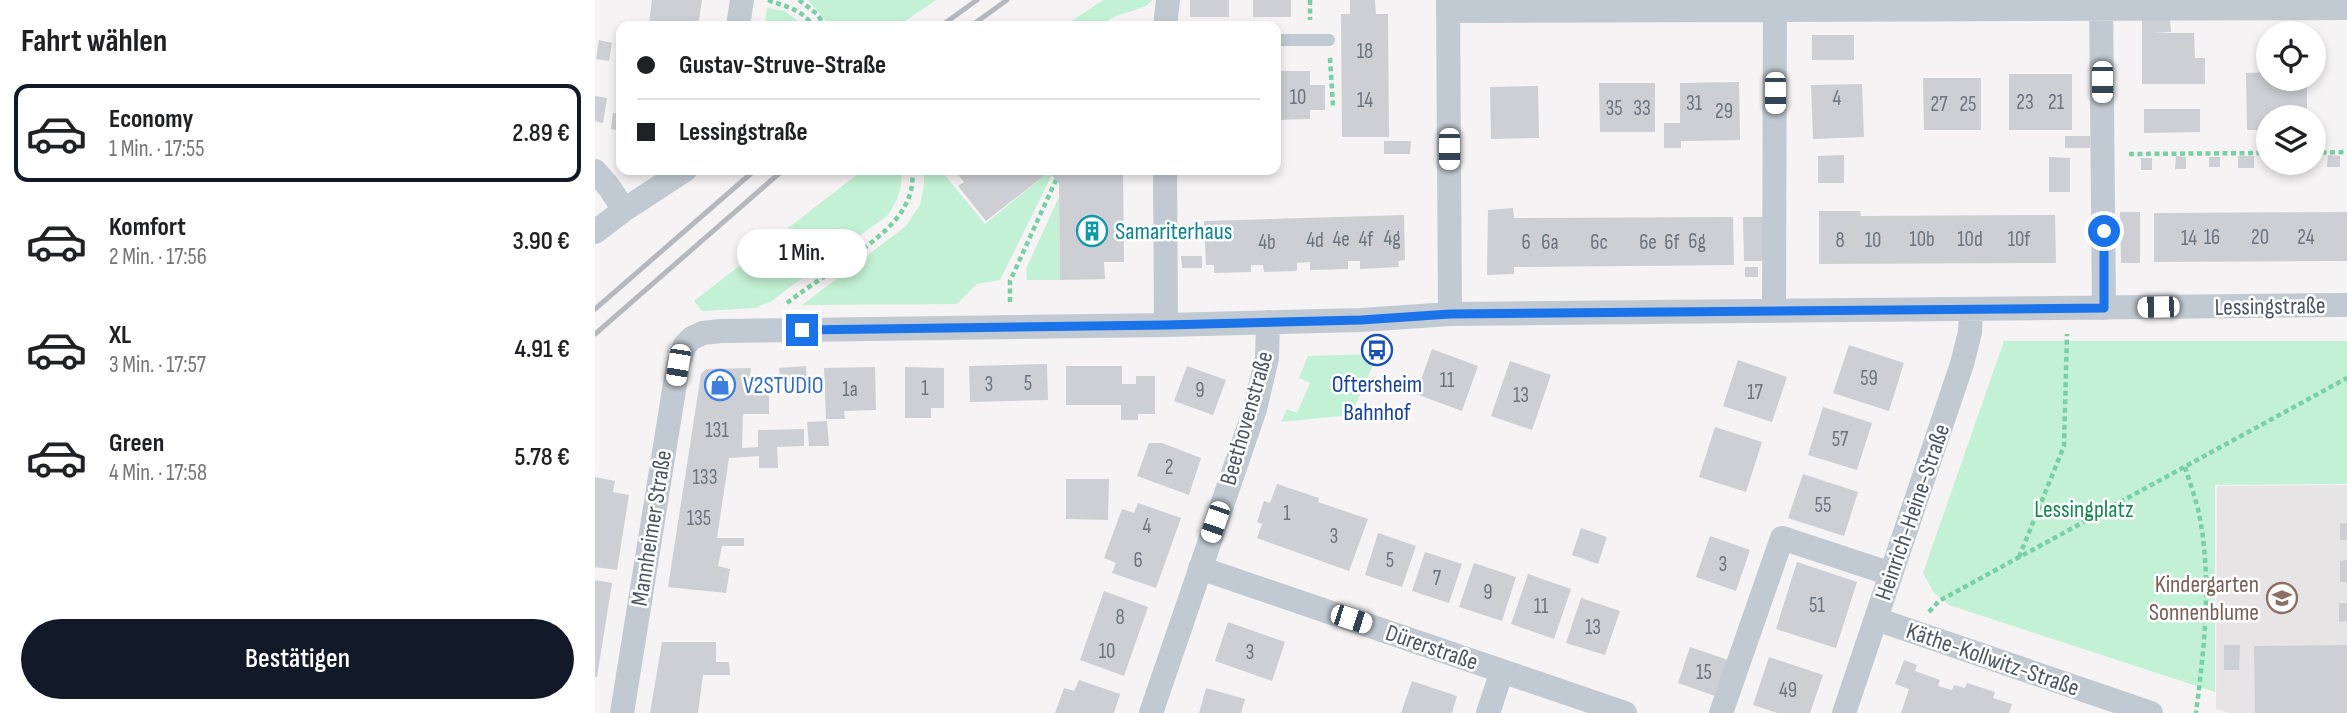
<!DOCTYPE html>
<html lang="de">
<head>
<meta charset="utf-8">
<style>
	:root { --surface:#fff; --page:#f6f6f6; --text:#202124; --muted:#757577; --line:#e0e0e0; --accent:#111827 }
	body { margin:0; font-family:"Sofia Sans Condensed",sans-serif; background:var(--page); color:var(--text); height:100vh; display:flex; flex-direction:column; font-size:26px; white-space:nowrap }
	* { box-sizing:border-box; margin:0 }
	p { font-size:23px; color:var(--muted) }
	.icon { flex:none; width:38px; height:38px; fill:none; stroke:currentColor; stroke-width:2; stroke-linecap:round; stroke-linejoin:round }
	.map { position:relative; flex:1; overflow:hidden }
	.panel { display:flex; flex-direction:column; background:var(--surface); width:595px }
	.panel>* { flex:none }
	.guide { position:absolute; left:21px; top:21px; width:665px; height:154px; border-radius:14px; box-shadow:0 4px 10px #0003; display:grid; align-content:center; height:154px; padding:0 21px; background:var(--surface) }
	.buttons { position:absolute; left:1661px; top:21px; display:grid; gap:14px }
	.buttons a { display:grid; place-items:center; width:70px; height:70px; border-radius:50%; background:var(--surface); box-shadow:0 4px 10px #0003; font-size:35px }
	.end { position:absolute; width:32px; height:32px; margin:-16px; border:9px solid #1a73e8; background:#fff; box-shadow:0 0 0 4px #fff }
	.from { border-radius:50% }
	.bubble { position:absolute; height:49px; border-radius:24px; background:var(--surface); box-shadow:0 4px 10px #0003; font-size:23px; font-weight:600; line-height:49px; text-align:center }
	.car { position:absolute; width:21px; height:42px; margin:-21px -10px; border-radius:9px; box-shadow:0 0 5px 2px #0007; background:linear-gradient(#fff 24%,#345 0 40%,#fff 0 76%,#345 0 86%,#fff 0) }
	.guide b { display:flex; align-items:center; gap:24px; height:66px; font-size:26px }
	.guide b+b { border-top:2px solid var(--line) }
	.guide i { width:18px; height:18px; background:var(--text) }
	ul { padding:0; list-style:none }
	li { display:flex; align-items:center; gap:21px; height:98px; margin:0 14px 10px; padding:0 7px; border:4px solid transparent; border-radius:14px }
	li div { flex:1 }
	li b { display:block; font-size:26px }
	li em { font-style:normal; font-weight:600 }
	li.active { border-color:var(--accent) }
	li>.icon { width:63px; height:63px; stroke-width:1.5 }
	h2 { padding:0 21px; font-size:32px; line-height:84px }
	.cta { display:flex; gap:14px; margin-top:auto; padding:14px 21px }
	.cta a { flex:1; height:80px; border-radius:42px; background:var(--accent); color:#fff; font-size:28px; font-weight:600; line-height:80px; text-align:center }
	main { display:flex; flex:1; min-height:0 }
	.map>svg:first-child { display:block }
</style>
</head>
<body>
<main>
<section class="panel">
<h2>Fahrt wählen</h2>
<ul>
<li class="active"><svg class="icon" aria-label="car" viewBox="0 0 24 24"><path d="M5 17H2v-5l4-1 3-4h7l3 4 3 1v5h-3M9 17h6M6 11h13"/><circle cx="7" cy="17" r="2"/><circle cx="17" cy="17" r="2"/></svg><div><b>Economy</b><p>1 Min. · 17:55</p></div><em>2.89 €</em></li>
<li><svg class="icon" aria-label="car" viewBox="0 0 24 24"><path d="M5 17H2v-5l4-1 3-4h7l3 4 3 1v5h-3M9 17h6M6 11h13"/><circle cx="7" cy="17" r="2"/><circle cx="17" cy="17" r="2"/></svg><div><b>Komfort</b><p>2 Min. · 17:56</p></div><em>3.90 €</em></li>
<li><svg class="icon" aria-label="car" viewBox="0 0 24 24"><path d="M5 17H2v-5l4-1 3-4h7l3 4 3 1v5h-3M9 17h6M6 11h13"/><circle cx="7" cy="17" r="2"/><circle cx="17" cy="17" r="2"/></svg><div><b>XL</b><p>3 Min. · 17:57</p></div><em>4.91 €</em></li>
<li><svg class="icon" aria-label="car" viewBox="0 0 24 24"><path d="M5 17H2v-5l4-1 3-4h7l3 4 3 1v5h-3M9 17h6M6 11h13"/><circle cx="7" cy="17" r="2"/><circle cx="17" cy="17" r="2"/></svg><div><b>Green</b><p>4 Min. · 17:58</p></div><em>5.78 €</em></li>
</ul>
<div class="cta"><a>Bestätigen</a></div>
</section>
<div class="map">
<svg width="1752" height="713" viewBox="0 0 1752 713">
	<rect width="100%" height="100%" fill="#f5f3f3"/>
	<path fill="#e6e4e5" d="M1752,485V713H1633L1621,709L1622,486Z"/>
	<path fill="#c3f1d5" d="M213,0H341L303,26H235Z
		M508,0H558L551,6L516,18L505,26H469Z
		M172,8L190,11L209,26L170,24Z
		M268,170H306C308,188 303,200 293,215L175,302L160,308L107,311L99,301Z
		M329,170H351L349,174L390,224L454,172L457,175L405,280L382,284L362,304L207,305L311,226L325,205L329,185Z
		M464,197L465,280H432L431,269Z
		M1409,341H1752V484L1620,485V692L1354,605L1339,593L1328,573Z
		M783,354L756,415L686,422L692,409L702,413L715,383L704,378L713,356Z"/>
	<path fill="#cdcfd5" d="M57,0H107L103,26H65L54,23Z
		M595,0H634V17H595Z
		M658,0H696V17H658Z
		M755,0H780L781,14H793L794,137H747L746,14H755Z
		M1547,19H1575L1576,32L1558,33H1599L1600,58H1610V84H1547Z
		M1217,35H1259V60H1217Z
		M4,40L17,43L14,61L1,59Z
		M681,71H715V85H730V110H715V119L681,120Z
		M1673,72V79H1712V117H1673V130H1652L1651,73Z
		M1414,74H1477V130H1414Z
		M1328,78H1386V130H1329Z
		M1144,82L1145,140L1086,141V148H1069V123H1085V83Z
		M1004,83H1060V132H1005Z
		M1267,84L1269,137L1218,139L1216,85Z
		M943,86L944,138L896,139L895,87Z
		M0,96L12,98L8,123L0,121Z
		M1549,109H1605V132L1549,133Z
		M18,113L26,114V131L16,129Z
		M1470,136H1495V148H1470Z
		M789,141H816L815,154H789Z
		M1249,155V183H1223V156Z
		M1733,155L1745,156V167H1732Z
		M1581,156L1591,157V169H1580Z
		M1643,156H1659V168H1643Z
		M1454,157L1475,158V192H1454Z
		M1614,157H1625V167H1614Z
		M1546,158H1557V170H1546Z
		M359,170H528L529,262H509L510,279L465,280L464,184L454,172L391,221L363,186L369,182Z
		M918,208L919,218L1138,217L1139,265L919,267V274L892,275L893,210Z
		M1224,211H1265L1266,216L1460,215L1461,263L1224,264Z
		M1525,212H1545V263H1526Z
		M1752,212V261L1559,262V213Z
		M809,215L810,260L803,261L804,267L765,269V261H753V269L715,270V262L702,263V271L669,272L668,265H656V272L619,273V265H611L609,221Z
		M1148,217H1168L1169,261H1149Z
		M586,256H607V268H587Z
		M1150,267H1163V277H1150Z
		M1254,345L1309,363L1294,411L1238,393Z
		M837,349L883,366L867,411L821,394Z
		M1143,360L1192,377L1177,422L1128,406Z
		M915,361L956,375L937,430L896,416Z
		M452,364L453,400L375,402L374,366Z
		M211,366L212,384L186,386L184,368Z
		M471,366H527V384H541V376H560V414H543V420H526V405H471Z
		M592,366L631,380L618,415L579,401Z
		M280,367L281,410L249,411L250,419H231L229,368Z
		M310,367L349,368V408H336V418H310Z
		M156,368L152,394H174V414H148L147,448L163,447V430L209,429V446L182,447L183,468H164V456L134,458L122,538H149V546H127L123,566L135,569L131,593L73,587L106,374L111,369Z
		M1228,407L1277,423L1262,470L1213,455Z
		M232,421L234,446H214L212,422Z
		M1120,427L1167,442L1151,492L1104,477Z
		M554,443H567L606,458L594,495L542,476Z
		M1208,474L1263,492L1249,536L1193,518Z
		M0,477L20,481L18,492L34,495L22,570L0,567Z
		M471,479H514L513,520L471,519Z
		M682,484L724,498L723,502L773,519L754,571L662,538L667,524L662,522L669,501L675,503Z
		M543,503L586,518L561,588L517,573L521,563L509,558L527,509L539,513Z
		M1745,523H1752V540H1745Z
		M986,528L1012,537L1003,564L977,555Z
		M783,533L821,546L807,587L770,575Z
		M1115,536L1155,550L1141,591L1101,577Z
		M830,552L867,564L854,603L817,591Z
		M1752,560V582H1745V561Z
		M1202,562L1262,582L1241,648L1181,629Z
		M879,563L921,577L907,621L864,607Z
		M933,574L976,589L959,639L916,624Z
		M0,580L17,583L2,677H0Z
		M509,591L553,607L529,676L485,660Z
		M986,598L1025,611L1010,655L971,643Z
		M1744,603H1752V621L1744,622Z
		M633,622L690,642L677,681L620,661Z
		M67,642H121V662H134L135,675H108L103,713H55Z
		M1629,645H1645L1644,670H1629Z
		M1752,645V713H1660L1659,646Z
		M1095,647L1136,661L1123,697L1083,683Z
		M1174,657L1228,675L1215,713H1182L1158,705Z
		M1309,660L1322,665L1320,671L1345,680L1343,686L1357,690L1359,685L1370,688L1372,683L1400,692L1398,698L1417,704L1414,713H1306L1314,689L1300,684Z
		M484,680L525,694L519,713H460L469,688L479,691Z
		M817,681L862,696L857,713H806Z
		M611,688L650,699L646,713H604Z"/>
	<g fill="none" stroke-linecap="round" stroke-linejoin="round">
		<path stroke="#7ad0a6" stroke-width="4.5" stroke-dasharray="5 3.5" stroke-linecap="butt" d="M173,0C191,7 207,9 218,26
			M204,0L222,14L230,26
			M715,0V20
			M735,58L738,106
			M1718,153L1752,152
			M1534,154L1673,153
			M415,302V281L461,180
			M192,303C222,279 288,242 307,211C315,198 319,185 317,170
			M1590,467C1595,484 1602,501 1605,519C1617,583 1609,649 1601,713
			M1424,557L1469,446L1472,334
			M1334,612L1344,601L1752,378"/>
		<path stroke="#c1cad2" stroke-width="12" d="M681,40H734"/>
		<path stroke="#c1cad2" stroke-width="24" d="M853,0L855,314
			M1506,0L1509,308
			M853,11L1752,8
			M143,26L147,0
			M570,26L573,0
			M570,170L571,325
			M0,171L14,187L29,210
			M0,232L29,210L90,170
			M1179,311L1180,0
			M605,568L1030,713
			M1281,619L1556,713
			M27,713L83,365L90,345L97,338L108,333L126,331L571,325L766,320L855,314L1752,305
			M556,713L660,409L672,358L673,322
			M893,713L907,671
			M1126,713L1187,538L1296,574
			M1249,713L1367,364L1375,332L1376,310"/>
		<path stroke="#b5b8bd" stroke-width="5" d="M346,26L382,0
			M376,26L412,0
			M0,309L160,170
			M0,334L188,170"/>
	</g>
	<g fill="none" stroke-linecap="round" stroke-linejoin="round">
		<path stroke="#1a73e8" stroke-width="9" d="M207,330L571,325L766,320L855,314L1509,308V231"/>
	</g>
	<defs>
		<g id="building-ring" transform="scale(1.575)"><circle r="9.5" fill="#fff" stroke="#0f9aa8" stroke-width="1.5"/><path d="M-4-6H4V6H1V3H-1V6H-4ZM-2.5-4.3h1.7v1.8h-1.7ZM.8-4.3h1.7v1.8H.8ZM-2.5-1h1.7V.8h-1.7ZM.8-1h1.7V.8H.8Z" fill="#0f9aa8"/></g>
		<g id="bus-ring" transform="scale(1.575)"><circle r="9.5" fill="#fff" stroke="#1a4fb4" stroke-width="1.5"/><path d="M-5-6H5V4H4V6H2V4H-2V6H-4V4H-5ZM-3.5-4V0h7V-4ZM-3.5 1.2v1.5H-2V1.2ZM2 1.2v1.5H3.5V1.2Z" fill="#1a4fb4"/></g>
		<g id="shop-ring" transform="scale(1.575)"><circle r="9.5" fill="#fff" stroke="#3f7fe0" stroke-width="1.5"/><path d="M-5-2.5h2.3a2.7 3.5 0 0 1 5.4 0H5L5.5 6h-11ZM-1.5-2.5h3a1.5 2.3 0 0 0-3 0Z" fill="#3f7fe0"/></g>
		<g id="school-ring" transform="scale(1.575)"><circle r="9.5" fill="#fff" stroke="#8d6e63" stroke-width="1.5"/><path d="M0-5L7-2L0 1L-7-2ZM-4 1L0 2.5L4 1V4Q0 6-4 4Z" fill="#8d6e63"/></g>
	</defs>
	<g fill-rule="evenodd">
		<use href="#building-ring" x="497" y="231"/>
		<use href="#bus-ring" x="782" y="350"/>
		<use href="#shop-ring" x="125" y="385"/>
		<use href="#school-ring" x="1687" y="598"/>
	</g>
	<g text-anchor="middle" stroke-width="5" stroke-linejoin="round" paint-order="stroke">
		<g font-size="21" fill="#6b747e">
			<text x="770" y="58">18</text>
			<text x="703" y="104">10</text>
			<text x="1242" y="105">4</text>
			<text x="770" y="107">14</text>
			<text x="1430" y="109">23</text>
			<text x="1461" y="109">21</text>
			<text x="1099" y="110">31</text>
			<text x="1344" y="111">27</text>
			<text x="1373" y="111">25</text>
			<text x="1019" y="115">35</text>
			<text x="1047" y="115">33</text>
			<text x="1129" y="118">29</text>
			<text x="1617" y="244">16</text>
			<text x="1665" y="244">20</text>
			<text x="1711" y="244">24</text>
			<text x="797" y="245">4g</text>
			<text x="1594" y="245">14</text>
			<text x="746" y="246">4e</text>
			<text x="771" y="246">4f</text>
			<text x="1327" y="246">10b</text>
			<text x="1375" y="246">10d</text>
			<text x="1424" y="246">10f</text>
			<text x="720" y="247">4d</text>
			<text x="1245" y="247">8</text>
			<text x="1278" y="247">10</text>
			<text x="1102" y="248">6g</text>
			<text x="672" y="249">4b</text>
			<text x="931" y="249">6</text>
			<text x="955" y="249">6a</text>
			<text x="1004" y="249">6c</text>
			<text x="1053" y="249">6e</text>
			<text x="1077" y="249">6f</text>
			<text x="1274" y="385">59</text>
			<text x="852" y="387">11</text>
			<text x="433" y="390">5</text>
			<text x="394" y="391">3</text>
			<text x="330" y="395">1</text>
			<text x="255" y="396">1a</text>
			<text x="605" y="397">9</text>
			<text x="1160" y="399">17</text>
			<text x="926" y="402">13</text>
			<text x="122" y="437">131</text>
			<text x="1245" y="446">57</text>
			<text x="574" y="474">2</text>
			<text x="110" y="484">133</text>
			<text x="1228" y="512">55</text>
			<text x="692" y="520">1</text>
			<text x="104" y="525">135</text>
			<text x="552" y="533">4</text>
			<text x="739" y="543">3</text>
			<text x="543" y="567">6</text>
			<text x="795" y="567">5</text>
			<text x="1128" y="571">3</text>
			<text x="842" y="585">7</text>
			<text x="893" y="599">9</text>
			<text x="1222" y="612">51</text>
			<text x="946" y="613">11</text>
			<text x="525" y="624">8</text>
			<text x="998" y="634">13</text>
			<text x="512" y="658">10</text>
			<text x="655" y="659">3</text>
			<text x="1109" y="679">15</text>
			<text x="1193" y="697">49</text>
		</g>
		<g font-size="24" fill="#0d838f" stroke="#fff" text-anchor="start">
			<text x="520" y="239">Samariterhaus</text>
		</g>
		<g font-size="24" fill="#4a5661" stroke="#fff">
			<text transform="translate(1675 306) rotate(-1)" y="8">Lessingstraße</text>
			<text transform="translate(651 418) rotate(-74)" y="8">Beethovenstraße</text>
			<text transform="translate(1317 512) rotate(-71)" y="8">Heinrich-Heine-Straße</text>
			<text transform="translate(56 528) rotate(-81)" y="8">Mannheimer Straße</text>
			<text transform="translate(837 647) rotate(19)" y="8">Dürerstraße</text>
			<text transform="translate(1398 659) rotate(19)" y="8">Käthe-Kollwitz-Straße</text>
		</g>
		<g font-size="24" fill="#164399" stroke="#fff">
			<text x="782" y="392">Oftersheim<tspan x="782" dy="28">Bahnhof</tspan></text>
		</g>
		<g font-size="24" fill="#366cbe" stroke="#fff" text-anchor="start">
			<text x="148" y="393">V2STUDIO</text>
		</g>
		<g font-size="24" fill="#17864f" stroke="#fff">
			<text x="1489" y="517">Lessingplatz</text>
		</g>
		<g font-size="24" fill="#785e54" stroke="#fff" text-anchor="end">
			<text x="1664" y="592">Kindergarten<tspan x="1664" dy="28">Sonnenblume</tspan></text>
		</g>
	</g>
</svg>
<div class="buttons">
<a><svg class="icon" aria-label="locate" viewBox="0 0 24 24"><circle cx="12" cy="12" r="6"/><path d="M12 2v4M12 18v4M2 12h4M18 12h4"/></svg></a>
<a><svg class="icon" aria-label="layers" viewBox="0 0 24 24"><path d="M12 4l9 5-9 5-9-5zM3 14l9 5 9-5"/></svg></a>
</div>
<i class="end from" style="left:1509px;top:231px"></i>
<i class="end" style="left:207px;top:330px"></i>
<div class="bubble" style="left:142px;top:229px;width:130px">1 Min.</div>
<i class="car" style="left:1507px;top:82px;rotate:180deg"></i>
<i class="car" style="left:1180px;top:93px;rotate:180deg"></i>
<i class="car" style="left:854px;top:149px;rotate:180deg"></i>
<i class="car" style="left:1563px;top:307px;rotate:269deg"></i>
<i class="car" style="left:83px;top:365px;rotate:189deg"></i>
<i class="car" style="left:620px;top:522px;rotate:199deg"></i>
<i class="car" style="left:756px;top:619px;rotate:108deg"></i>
<div class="guide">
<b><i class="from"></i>Gustav-Struve-Straße</b>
<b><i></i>Lessingstraße</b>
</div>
</div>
</main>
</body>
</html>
